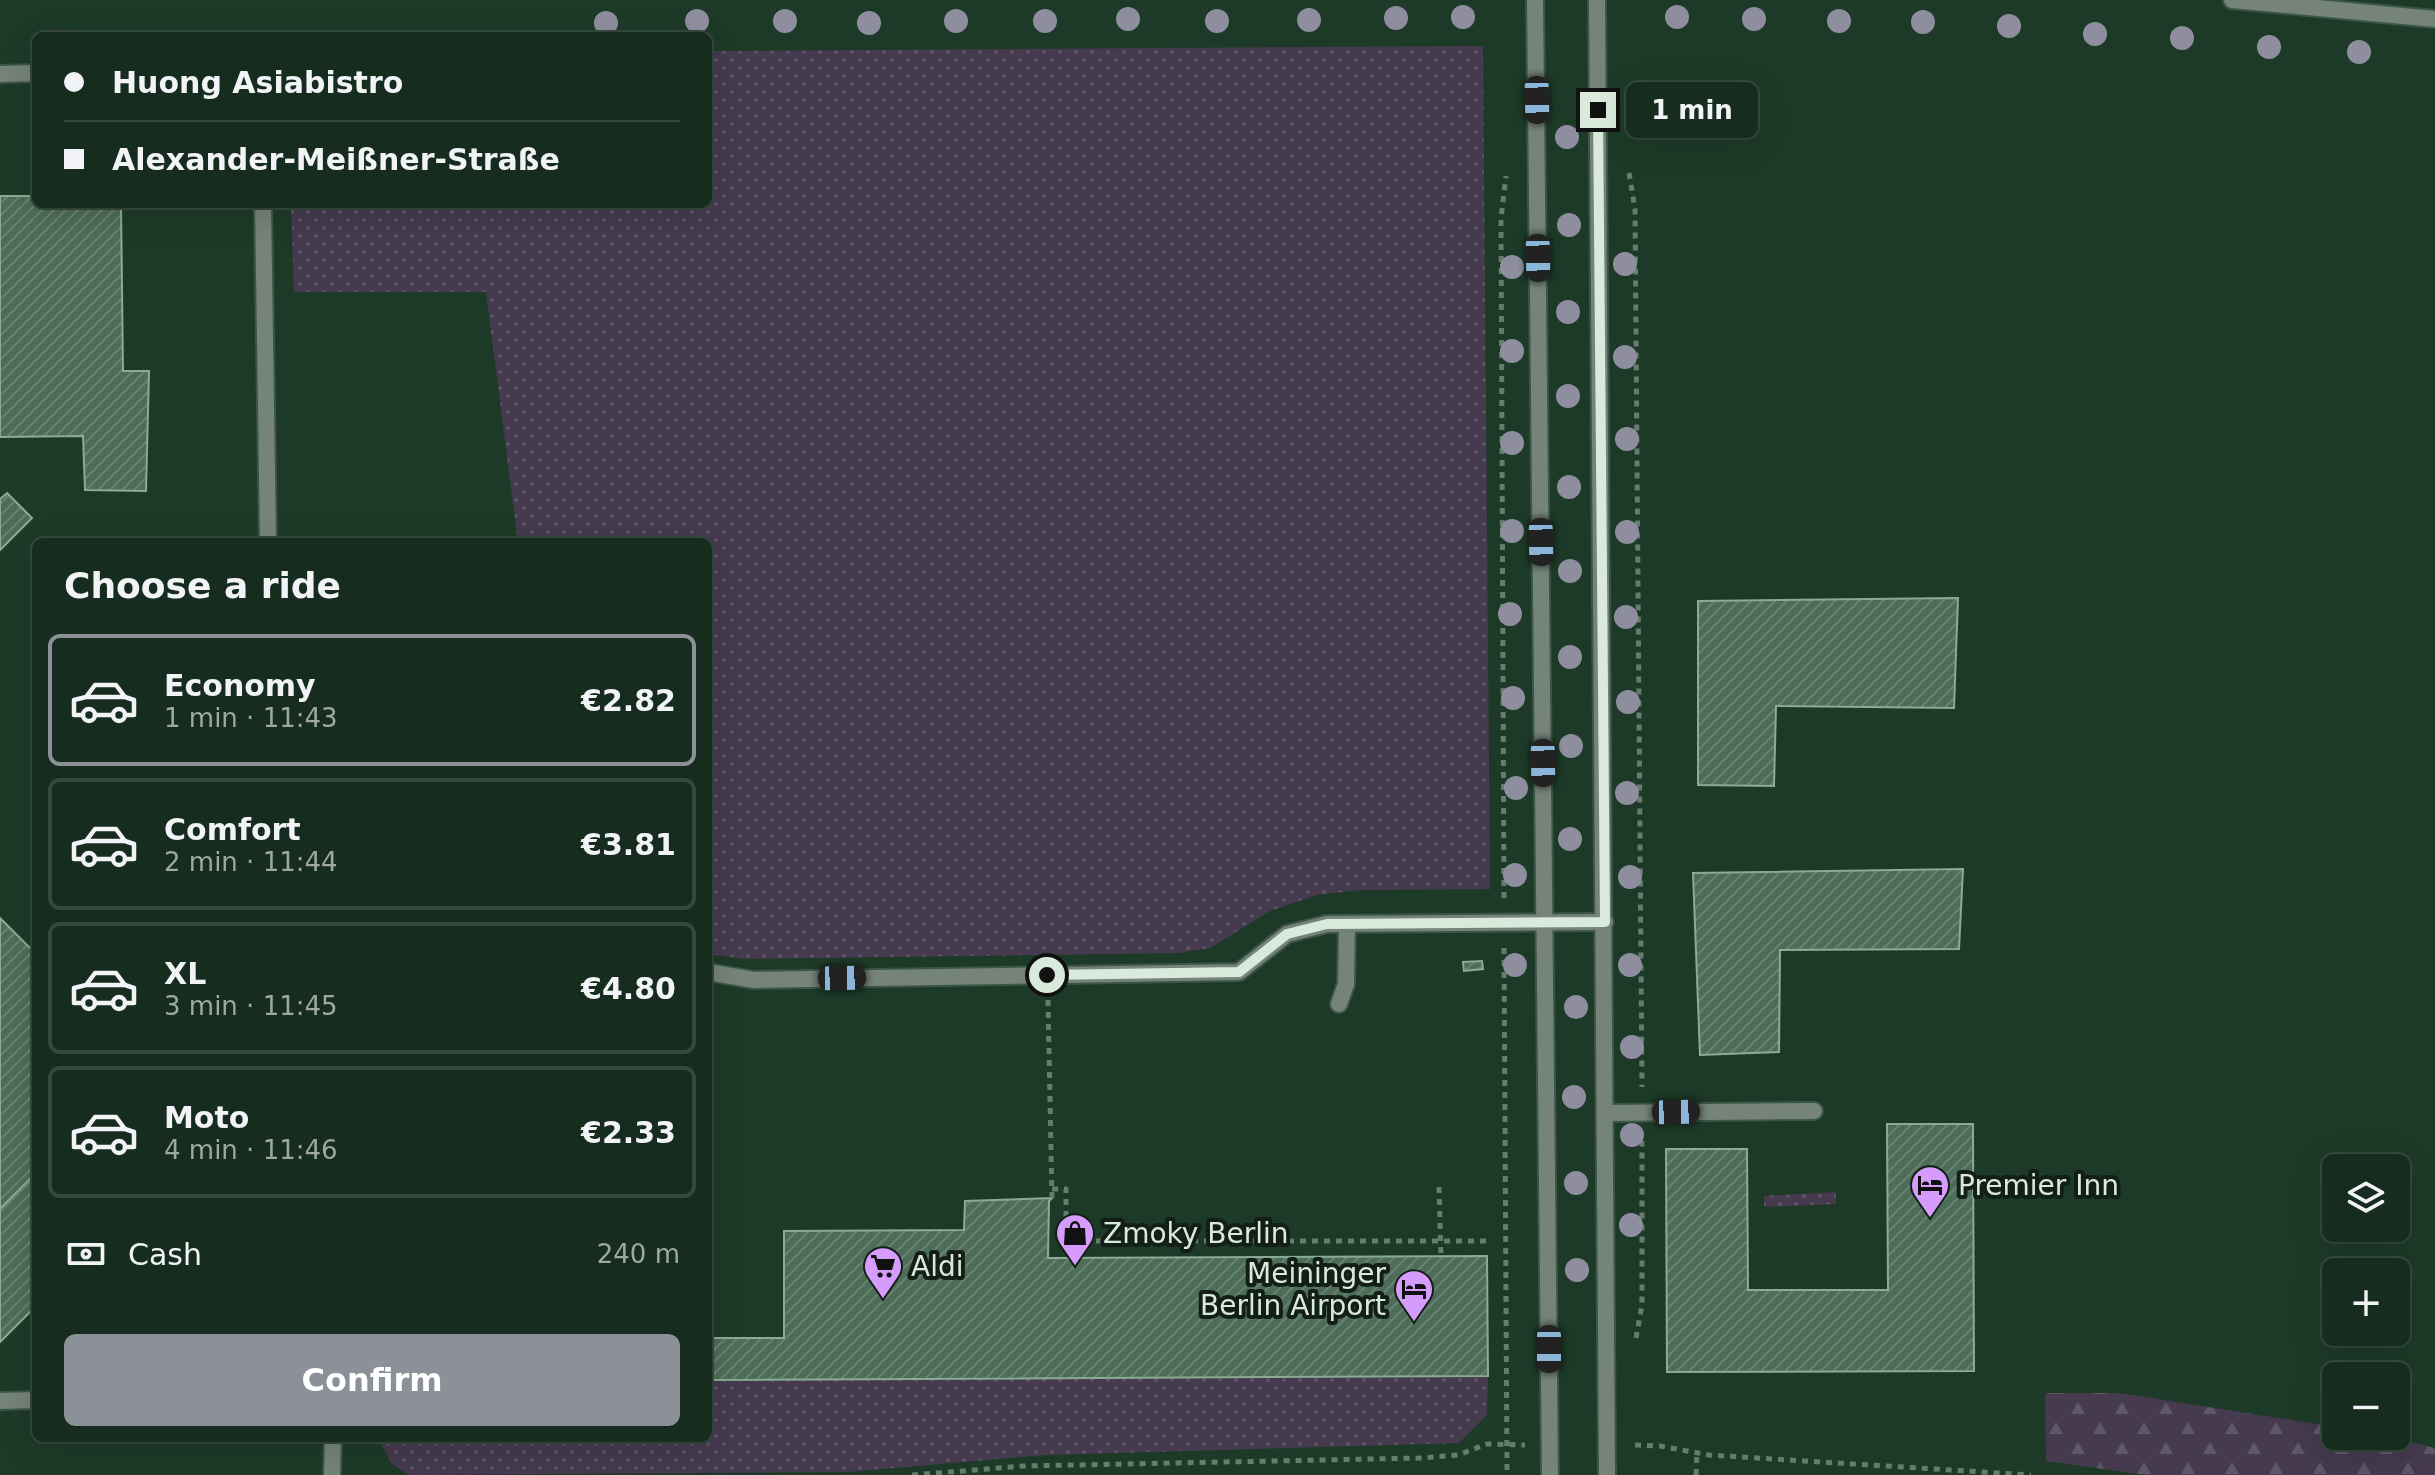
<!DOCTYPE html>
<html lang="en">
<head>
<meta charset="utf-8">
<style>
	:root { --surface:#162c1e; --page:#1f3427; --text:#f1f3f6; --muted:#9ea7a4; --line:#35483c; --accent:#8c9099 }
	body { margin:0; font-family:"DejaVu Sans",sans-serif; background:var(--page); color:var(--text); height:100vh; display:flex; flex-direction:column; font-size:30px; white-space:nowrap }
	* { box-sizing:border-box; margin:0 }
	p { font-size:26px; color:var(--muted) }
	.icon { flex:none; width:44px; height:44px; fill:none; stroke:currentColor; stroke-width:2; stroke-linecap:round; stroke-linejoin:round }
	.map { position:relative; flex:1; overflow:hidden }
	.panel { position:absolute; left:32px; top:538px; width:680px; height:904px; display:flex; flex-direction:column; background:var(--surface); border-radius:12px; box-shadow:0 8px 32px #0002,0 0 0 2px var(--line) }
	.panel>* { flex:none }
	.banner { position:absolute; left:32px; top:32px; width:680px; height:176px; border-radius:12px; box-shadow:0 8px 32px #0002,0 0 0 2px var(--line); display:grid; align-content:center; height:176px; padding:0 32px; background:var(--surface) }
	.controls { position:absolute; left:2322px; top:1154px; display:grid; gap:16px }
	.controls a { display:grid; place-items:center; width:88px; height:88px; border-radius:12px; background:var(--surface); box-shadow:0 8px 32px #0002,0 0 0 2px var(--line); font-size:40px }
	.end { position:absolute; width:36px; height:36px; margin:-18px; border:10px solid #d9eadd; background:#111; box-shadow:0 0 0 4px #111 }
	.from { border-radius:50% }
	.bubble { position:absolute; height:56px; border-radius:12px; background:var(--surface); box-shadow:0 8px 32px #0002,0 0 0 2px var(--line); font-size:26px; font-weight:600; line-height:56px; text-align:center }
	.car { position:absolute; width:24px; height:48px; margin:-24px -12px; border-radius:10px; box-shadow:0 0 6px 2px #0007; background:linear-gradient(#222 24%,#8ab4d8 0 40%,#222 0 76%,#8ab4d8 0 86%,#222 0) }
	.banner b { display:flex; align-items:center; gap:28px; height:76px; font-size:30px }
	.banner b+b { border-top:2px solid var(--line) }
	.banner i { width:20px; height:20px; background:var(--text) }
	ul { padding:0; list-style:none }
	li { display:flex; align-items:center; gap:24px; height:132px; margin:0 16px 12px; padding:0 16px; border:4px solid var(--line); border-radius:12px }
	li div { flex:1 }
	li b { display:block; font-size:30px }
	li em { font-style:normal; font-weight:600 }
	li.current { border-color:var(--accent) }
	li>.icon { width:72px; height:72px; stroke-width:1.5 }
	h2 { padding:0 32px; font-size:36px; line-height:96px }
	.pay { display:flex; align-items:center; gap:20px; height:88px; padding:0 32px; font-size:30px }
	.pay p { margin-inline-start:auto }
	.cta { display:flex; gap:16px; margin-top:auto; padding:16px 32px }
	.cta a { flex:1; height:92px; border-radius:12px; background:var(--accent); color:#fff; font-size:32px; font-weight:600; line-height:92px; text-align:center }
	.map>svg:first-child { display:block }
</style>
</head>
<body>
<div class="map">
<svg width="2435" height="1475" viewBox="0 0 2435 1475">
	<defs>
		<pattern id="grass-dots" width="8" height="8" patternUnits="userSpaceOnUse" patternTransform="scale(2)"><rect width="8" height="8" fill="#453a4e"/><path d="M2 2h.1M6 6h.1" fill="none" stroke="#5f5767" stroke-width="1.8" stroke-linecap="round"/></pattern>
		<pattern id="forest-firs" width="22" height="20" patternUnits="userSpaceOnUse" patternTransform="scale(2)"><rect width="22" height="20" fill="#453a4e"/><path d="M5 1l3.5 6h-7zM16 11l3.5 6h-7z" fill="#5f5767"/></pattern>
		<pattern id="building-hatch" width="6" height="6" patternUnits="userSpaceOnUse" patternTransform="scale(2)"><rect width="6" height="6" fill="#4e6d58"/><path d="M-1 1l2-2M0 6l6-6M5 7l2-2" fill="none" stroke="#678270"/></pattern>
	</defs>
	<rect width="100%" height="100%" fill="#1d3a28"/>
	<path fill="url(#grass-dots)" d="M1483,46L1490,889L1360,890L1317,895L1270,911L1210,948L1179,953L745,959L708,954V542H518L486,292H294L291,204H708V51Z
		M1836,1192V1204L1764,1207V1196Z
		M1488,1376L1487,1415L1459,1443L1045,1455L848,1472L409,1475L391,1463L378,1438H708V1380Z"/>
	<path fill="url(#forest-firs)" d="M2045,1393H2119L2336,1427V1436H2386L2435,1448V1475H2146L2046,1461Z"/>
	<path fill="url(#building-hatch)" stroke="#8aab94" stroke-width="2" d="M0,196H36V204H121L123,371H149L146,491L85,490L83,436L0,437Z
		M7,493L32,518L0,550V499Z
		M1958,598L1954,708L1776,706L1774,786L1698,785V601Z
		M1963,869L1959,949L1780,950L1779,1052L1700,1055L1693,873Z
		M0,918L36,954L33,960L36,962V1173L0,1209Z
		M1482,961L1483,969L1464,971L1463,962Z
		M1887,1124H1973L1974,1371L1667,1372L1666,1149H1747L1748,1290H1888Z
		M36,1173V1306L0,1342V1209Z
		M1052,1198L1049,1201L1048,1258L1487,1256L1488,1376L708,1380V1338H784V1231L964,1230L965,1201Z"/>
	<g fill="none" stroke-linecap="round" stroke-linejoin="round">
		<g stroke="#3b5645" stroke-width="20">
			<path id="lane" d="M0,74L36,73
				M263,204L268,542
				M708,972L754,980L1239,972L1287,934L1327,924L1605,922
				M1339,1004L1346,984L1347,924
				M1605,1113L1814,1111
				M0,1401L36,1400
				M332,1475L333,1438"/>
		</g>
		<g stroke="#3b5645" stroke-width="20">
			<path id="street" d="M1535,0L1550,1475
				M1597,0L1607,1475
				M2232,0L2435,19"/>
		</g>
		<path stroke="#657d6d" stroke-width="5" stroke-dasharray="6 6" stroke-linecap="butt" d="M1629,173L1635,209L1642,1087
			M1504,898L1501,218L1506,176
			M1504,948L1507,1475
			M1048,1000L1052,1198
			M1439,1187L1441,1257
			M1052,1189H1066V1241H1492
			M1636,1338L1642,1305V1141
			M1635,1445L1660,1446L1709,1455L2031,1475
			M912,1475L1024,1466L1422,1458L1458,1455L1487,1444L1525,1445
			M1696,1475L1697,1452"/>
		<use href="#lane" stroke="#758379" stroke-width="16"/>
		<use href="#street" stroke="#758379" stroke-width="16"/>
	</g>
	<g fill="#8e8e9e">
		<circle cx="1463" cy="17" r="12"/>
		<circle cx="1677" cy="17" r="12"/>
		<circle cx="1396" cy="18" r="12"/>
		<circle cx="1128" cy="19" r="12"/>
		<circle cx="1754" cy="19" r="12"/>
		<circle cx="1309" cy="20" r="12"/>
		<circle cx="697" cy="21" r="12"/>
		<circle cx="785" cy="21" r="12"/>
		<circle cx="956" cy="21" r="12"/>
		<circle cx="1045" cy="21" r="12"/>
		<circle cx="1217" cy="21" r="12"/>
		<circle cx="1839" cy="21" r="12"/>
		<circle cx="1923" cy="22" r="12"/>
		<circle cx="606" cy="23" r="12"/>
		<circle cx="869" cy="23" r="12"/>
		<circle cx="2009" cy="26" r="12"/>
		<circle cx="2095" cy="34" r="12"/>
		<circle cx="2182" cy="38" r="12"/>
		<circle cx="2269" cy="47" r="12"/>
		<circle cx="2359" cy="52" r="12"/>
		<circle cx="1567" cy="137" r="12"/>
		<circle cx="1569" cy="225" r="12"/>
		<circle cx="1625" cy="264" r="12"/>
		<circle cx="1512" cy="267" r="12"/>
		<circle cx="1568" cy="312" r="12"/>
		<circle cx="1512" cy="351" r="12"/>
		<circle cx="1625" cy="357" r="12"/>
		<circle cx="1568" cy="396" r="12"/>
		<circle cx="1627" cy="439" r="12"/>
		<circle cx="1512" cy="443" r="12"/>
		<circle cx="1569" cy="487" r="12"/>
		<circle cx="1512" cy="531" r="12"/>
		<circle cx="1627" cy="532" r="12"/>
		<circle cx="1570" cy="571" r="12"/>
		<circle cx="1510" cy="614" r="12"/>
		<circle cx="1626" cy="617" r="12"/>
		<circle cx="1570" cy="657" r="12"/>
		<circle cx="1513" cy="698" r="12"/>
		<circle cx="1628" cy="702" r="12"/>
		<circle cx="1571" cy="746" r="12"/>
		<circle cx="1516" cy="788" r="12"/>
		<circle cx="1627" cy="793" r="12"/>
		<circle cx="1570" cy="839" r="12"/>
		<circle cx="1515" cy="875" r="12"/>
		<circle cx="1630" cy="877" r="12"/>
		<circle cx="1515" cy="965" r="12"/>
		<circle cx="1630" cy="965" r="12"/>
		<circle cx="1576" cy="1007" r="12"/>
		<circle cx="1632" cy="1047" r="12"/>
		<circle cx="1574" cy="1097" r="12"/>
		<circle cx="1632" cy="1135" r="12"/>
		<circle cx="1576" cy="1183" r="12"/>
		<circle cx="1631" cy="1225" r="12"/>
		<circle cx="1577" cy="1270" r="12"/>
	</g>
	<g fill="none" stroke-linecap="round" stroke-linejoin="round">
		<path stroke="#d9eadd" stroke-width="10" d="M1047,975L1239,972L1287,934L1327,924L1605,922L1598,110"/>
	</g>
	<defs>
		<g id="hotel-pin" transform="scale(2)"><path d="M0 17L-7.5 6A9.5 9.5 0 1 1 7.5 6Z" fill="#d59cfb" stroke="#121e16"/><path d="M-6-4.5h1.5V1H6V5H4.5V3h-9V5H-6ZM-4 0a1.8 1.8 0 1 1 3.6 0ZM.5 0V-2.5h3Q6-2.5 6 0Z" fill="#111"/></g>
		<g id="shop-pin" transform="scale(2)"><path d="M0 17L-7.5 6A9.5 9.5 0 1 1 7.5 6Z" fill="#d59cfb" stroke="#121e16"/><path d="M-5-2.5h2.3a2.7 3.5 0 0 1 5.4 0H5L5.5 6h-11ZM-1.5-2.5h3a1.5 2.3 0 0 0-3 0Z" fill="#111"/></g>
		<g id="supermarket-pin" transform="scale(2)"><path d="M0 17L-7.5 6A9.5 9.5 0 1 1 7.5 6Z" fill="#d59cfb" stroke="#121e16"/><path d="M-6-5.5h2.5l.6 2H6L4.5 2H-2.5L-4.4-4H-6ZM-1.5 3.2a1.3 1.3 0 1 0 .1 0ZM3 3.2a1.3 1.3 0 1 0 .1 0Z" fill="#111"/></g>
	</defs>
	<g fill-rule="evenodd">
		<use href="#hotel-pin" x="1930" y="1185"/>
		<use href="#shop-pin" x="1075" y="1233"/>
		<use href="#supermarket-pin" x="883" y="1266"/>
		<use href="#hotel-pin" x="1414" y="1289"/>
	</g>
	<g text-anchor="middle" stroke-width="8" stroke-linejoin="round" paint-order="stroke">
		<g font-size="28" fill="#d9eadd" stroke="#121e16" text-anchor="start">
			<text x="1958" y="1195">Premier Inn</text>
			<text x="1103" y="1243">Zmoky Berlin</text>
			<text x="911" y="1276">Aldi</text>
			<text x="1386" y="1283" text-anchor="end">Meininger<tspan x="1386" dy="32">Berlin Airport</tspan></text>
		</g>
	</g>
</svg>
<div class="controls">
<a><svg class="icon" aria-label="layers" viewBox="0 0 24 24"><path d="M12 4l9 5-9 5-9-5zM3 14l9 5 9-5"/></svg></a>
<a>+</a>
<a>−</a>
</div>
<i class="end from" style="left:1047px;top:975px"></i>
<i class="end" style="left:1598px;top:110px"></i>
<div class="bubble" style="left:1626px;top:82px;width:132px">1 min</div>
<i class="car" style="left:1537px;top:100px;rotate:179deg"></i>
<i class="car" style="left:1538px;top:258px;rotate:179deg"></i>
<i class="car" style="left:1541px;top:542px;rotate:179deg"></i>
<i class="car" style="left:1543px;top:763px;rotate:179deg"></i>
<i class="car" style="left:842px;top:978px;rotate:89deg"></i>
<i class="car" style="left:1676px;top:1112px;rotate:89deg"></i>
<i class="car" style="left:1549px;top:1349px;rotate:180deg"></i>
<div class="banner">
<b><i class="from"></i>Huong Asiabistro</b>
<b><i></i>Alexander-Meißner-Straße</b>
</div>
<section class="panel">
<h2>Choose a ride</h2>
<ul>
<li class="current"><svg class="icon" aria-label="car" viewBox="0 0 24 24"><path d="M5 17H2v-5l4-1 3-4h7l3 4 3 1v5h-3M9 17h6M6 11h13"/><circle cx="7" cy="17" r="2"/><circle cx="17" cy="17" r="2"/></svg><div><b>Economy</b><p>1 min · 11:43</p></div><em>€2.82</em></li>
<li><svg class="icon" aria-label="car" viewBox="0 0 24 24"><path d="M5 17H2v-5l4-1 3-4h7l3 4 3 1v5h-3M9 17h6M6 11h13"/><circle cx="7" cy="17" r="2"/><circle cx="17" cy="17" r="2"/></svg><div><b>Comfort</b><p>2 min · 11:44</p></div><em>€3.81</em></li>
<li><svg class="icon" aria-label="car" viewBox="0 0 24 24"><path d="M5 17H2v-5l4-1 3-4h7l3 4 3 1v5h-3M9 17h6M6 11h13"/><circle cx="7" cy="17" r="2"/><circle cx="17" cy="17" r="2"/></svg><div><b>XL</b><p>3 min · 11:45</p></div><em>€4.80</em></li>
<li><svg class="icon" aria-label="car" viewBox="0 0 24 24"><path d="M5 17H2v-5l4-1 3-4h7l3 4 3 1v5h-3M9 17h6M6 11h13"/><circle cx="7" cy="17" r="2"/><circle cx="17" cy="17" r="2"/></svg><div><b>Moto</b><p>4 min · 11:46</p></div><em>€2.33</em></li>
</ul>
<div class="pay"><svg class="icon" aria-label="cash" viewBox="0 0 24 24"><path d="M3 7h18v10H3z"/><circle cx="12" cy="12" r="2"/></svg>Cash<p>240 m</p></div>
<div class="cta"><a>Confirm</a></div>
</section>
</div>
</body>
</html>
